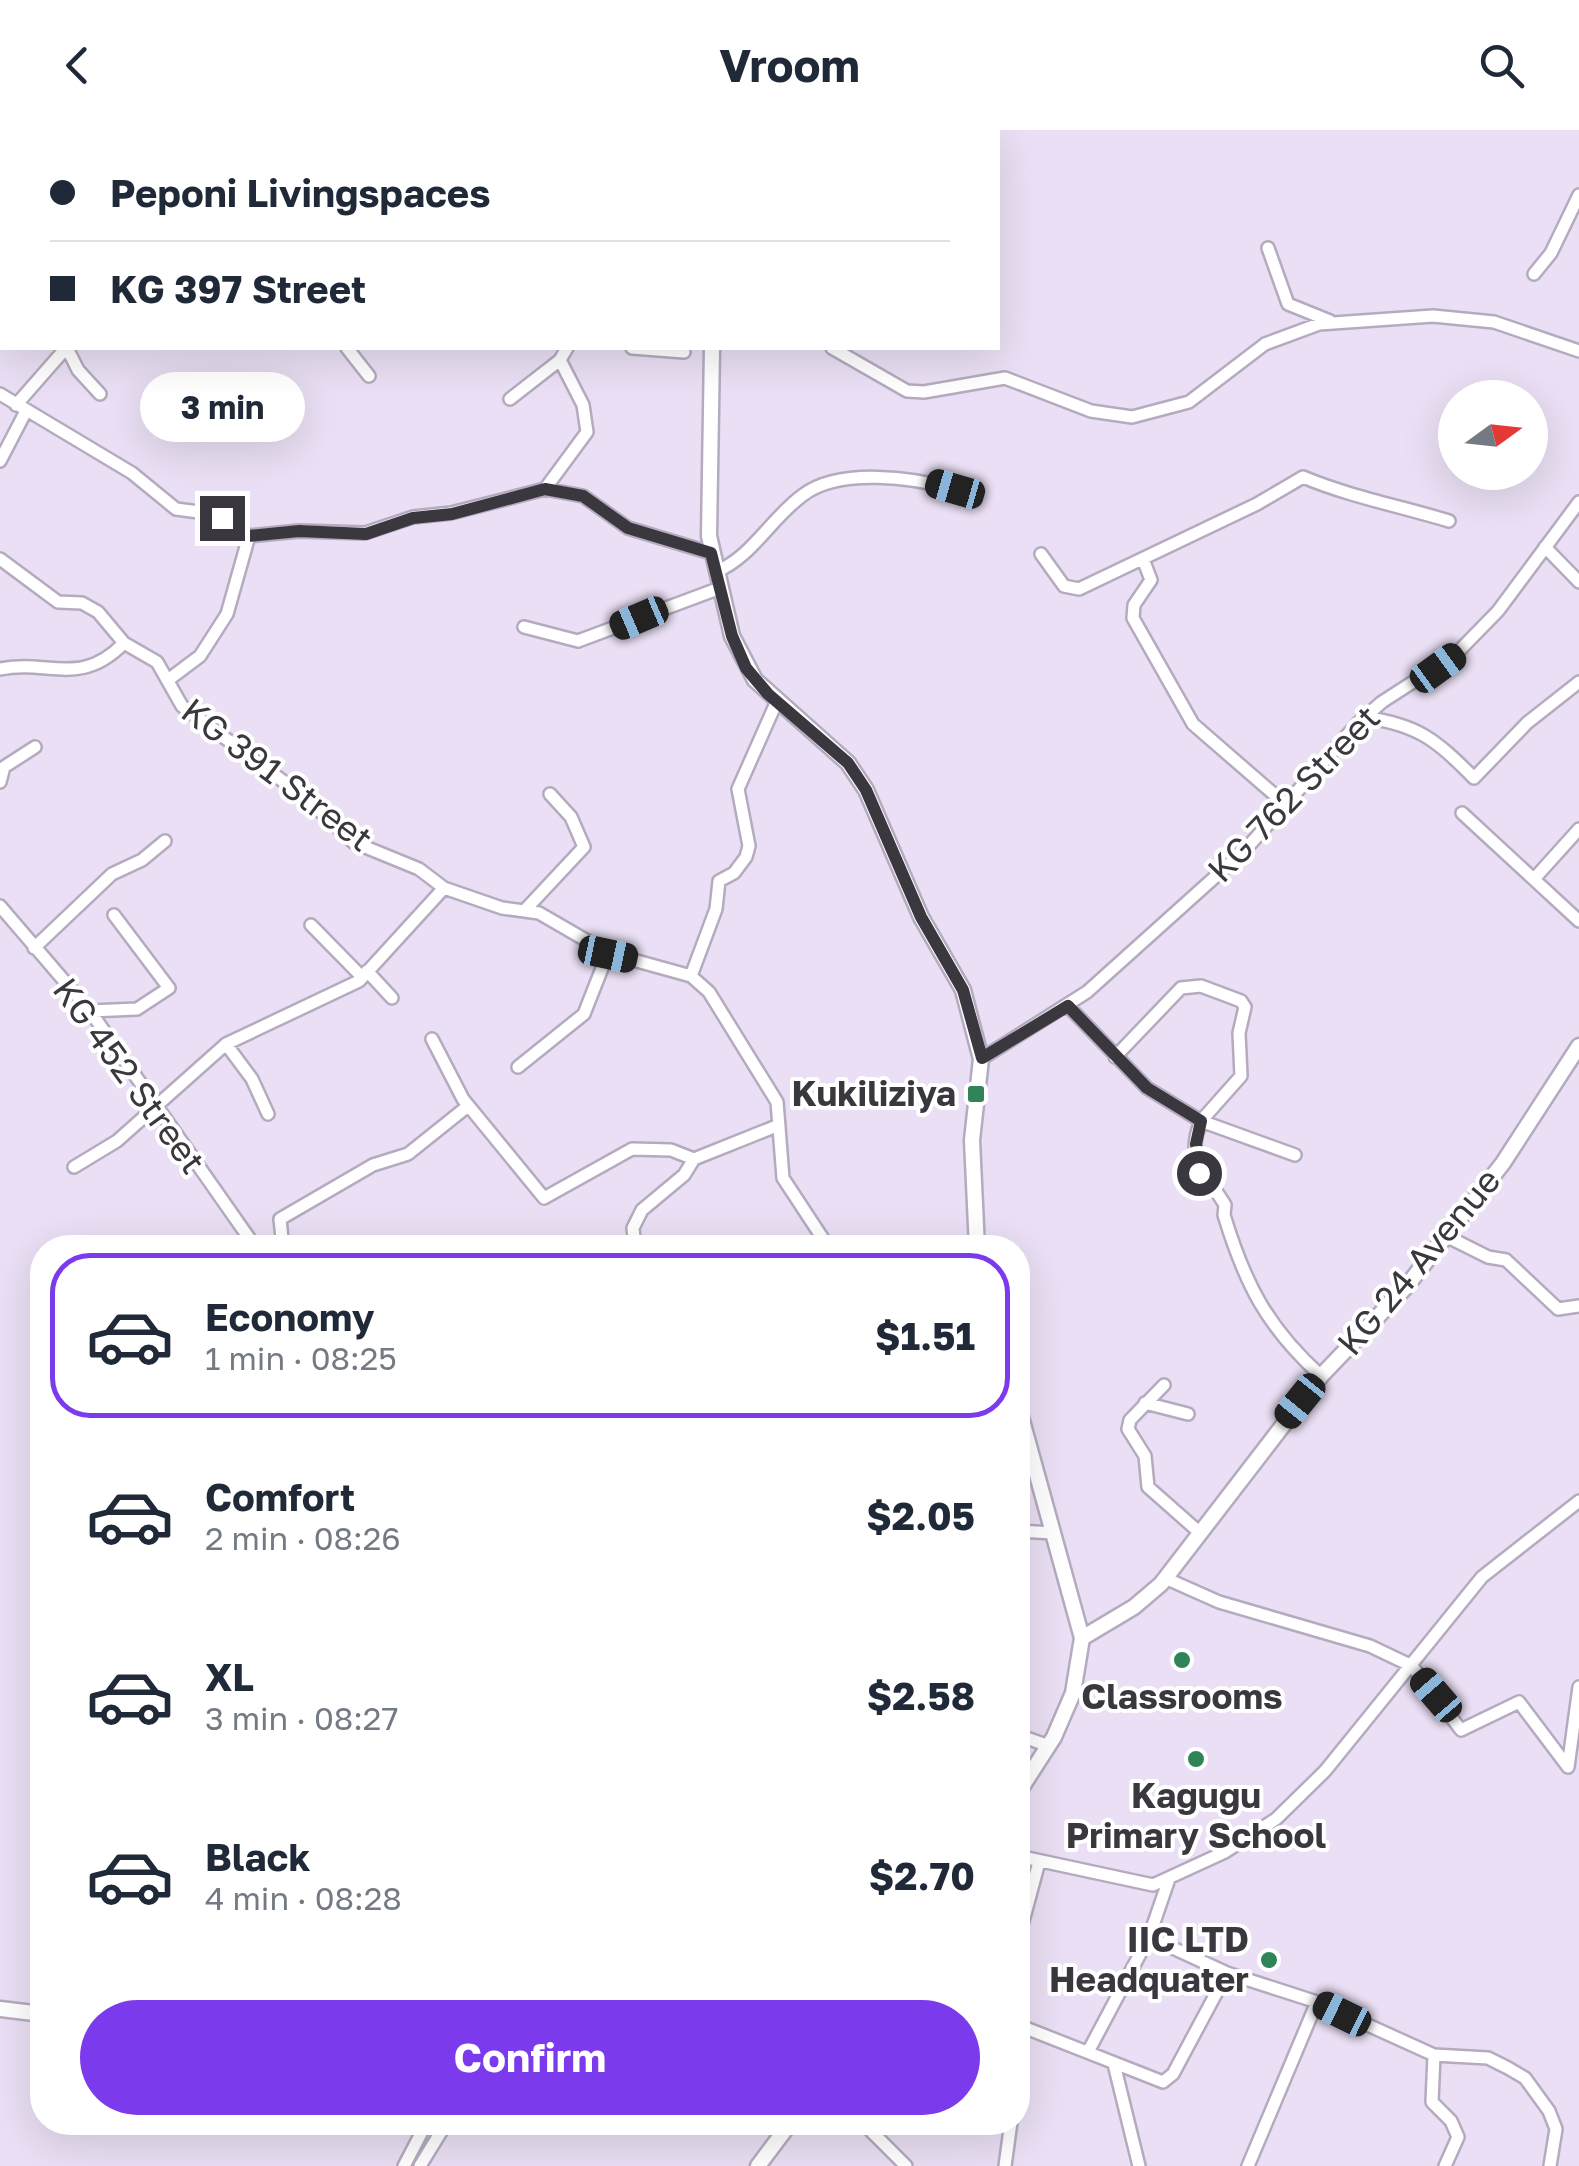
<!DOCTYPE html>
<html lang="en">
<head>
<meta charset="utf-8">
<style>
	:root { --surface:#fff; --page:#f2f2f3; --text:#1f2937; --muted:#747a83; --line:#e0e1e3; --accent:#7c3aed }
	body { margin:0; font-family:"Golos Text",sans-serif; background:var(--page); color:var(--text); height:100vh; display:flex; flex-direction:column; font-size:38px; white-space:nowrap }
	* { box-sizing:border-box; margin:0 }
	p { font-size:32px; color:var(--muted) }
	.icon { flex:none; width:55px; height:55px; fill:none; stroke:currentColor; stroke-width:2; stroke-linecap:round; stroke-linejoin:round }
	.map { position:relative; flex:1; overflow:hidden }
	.side { position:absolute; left:30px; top:1105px; width:1000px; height:900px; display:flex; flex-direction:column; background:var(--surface); border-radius:40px; box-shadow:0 10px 40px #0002 }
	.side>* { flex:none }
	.top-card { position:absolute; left:0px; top:0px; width:1000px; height:220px; box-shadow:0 10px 40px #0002; display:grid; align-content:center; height:220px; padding:0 50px; background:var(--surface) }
	.needle { width:65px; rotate:75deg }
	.tools { position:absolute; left:1438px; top:250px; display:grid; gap:20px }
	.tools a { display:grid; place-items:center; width:110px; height:110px; border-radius:50%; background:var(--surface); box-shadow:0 10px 40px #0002; font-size:50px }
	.end { position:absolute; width:45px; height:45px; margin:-22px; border:12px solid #3b373f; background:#fff; box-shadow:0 0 0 5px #fff }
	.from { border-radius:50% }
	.bubble { position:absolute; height:70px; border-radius:35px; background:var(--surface); box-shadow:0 10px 40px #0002; font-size:32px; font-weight:700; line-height:70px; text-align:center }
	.car { position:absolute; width:30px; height:60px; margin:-30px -15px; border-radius:12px; box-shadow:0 0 8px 2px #0007; background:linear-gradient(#222 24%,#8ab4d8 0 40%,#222 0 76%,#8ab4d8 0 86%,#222 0) }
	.top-card b { display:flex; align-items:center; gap:35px; height:95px; font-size:38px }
	.top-card b+b { border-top:2px solid var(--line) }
	.top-card i { width:25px; height:25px; background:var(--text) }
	ul { padding:18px 0 0; list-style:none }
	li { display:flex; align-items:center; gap:30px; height:165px; margin:0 20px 15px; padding:0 30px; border:5px solid transparent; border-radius:40px }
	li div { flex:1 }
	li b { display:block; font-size:38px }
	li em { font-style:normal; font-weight:700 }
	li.on { border-color:var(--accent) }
	li>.icon { width:90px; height:90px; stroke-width:1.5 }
	.action { display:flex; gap:20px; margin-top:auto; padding:20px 50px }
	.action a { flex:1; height:115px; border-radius:60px; background:var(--accent); color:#fff; font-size:40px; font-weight:700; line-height:115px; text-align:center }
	header { display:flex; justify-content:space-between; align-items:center; height:130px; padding:0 50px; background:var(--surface); font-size:45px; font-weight:700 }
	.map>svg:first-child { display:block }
</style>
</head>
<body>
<header><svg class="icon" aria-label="back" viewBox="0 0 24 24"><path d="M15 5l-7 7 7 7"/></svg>Vroom<svg class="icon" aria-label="search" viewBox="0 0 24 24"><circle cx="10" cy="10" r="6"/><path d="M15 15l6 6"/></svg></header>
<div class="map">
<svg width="1579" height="2036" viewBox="0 0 1579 2036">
	<rect width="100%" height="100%" fill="#eadff4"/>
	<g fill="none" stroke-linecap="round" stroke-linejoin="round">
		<g stroke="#b5abbf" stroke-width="16">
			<path id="minor" d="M159,0L166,2
				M194,2L195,0
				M402,2L403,0
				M527,2L528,0
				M695,2L697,0
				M813,2L815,0
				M0,7L2,16
				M0,90L2,91
				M1268,118L1288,174L1330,191
				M1534,144L1551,123L1579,65
				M67,218L78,240L100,264
				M347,218L369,246
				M632,218L684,222
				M832,218L907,261L924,262L1005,248L1091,281L1132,287L1189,272L1265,214L1319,194L1433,186L1494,192L1579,221
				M0,264L132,343L176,379L214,384L249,406L299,401L365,403L413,387L451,383L545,359L587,302L583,275L560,230L567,218
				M510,269L560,230
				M16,275L66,218
				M0,331L26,281
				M545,359L583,366L628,398L711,423
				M1545,417L1579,452
				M1041,424L1064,456L1079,459L1257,374L1303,347C1351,367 1400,376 1449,391
				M0,429L58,472L82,473L98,482L124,513L157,532L182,576L307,669L353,712L419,739L444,758L502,778L539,783L608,823L691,846L709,862L777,972L783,1048L829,1118
				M1143,429L1151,450L1134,475L1133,488L1193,594L1284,673
				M716,442C754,425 770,389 803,365C840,337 914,348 955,359
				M524,497L578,511L720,458
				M0,539C49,529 80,558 124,513
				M168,550L200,526L227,484L249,406
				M1364,587C1419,595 1436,610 1474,648L1527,593L1579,552
				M0,652L4,637L35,617
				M1462,683L1579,791
				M1534,749L1579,699
				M0,776L90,881L256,1118
				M526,779L584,717L571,687L550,664
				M311,795L362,847
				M34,818L112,744L142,730L165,711
				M367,841L392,868
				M691,846L716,779L719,751L734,743L746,727L749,716L738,659L777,571
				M1068,876L1147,958L1201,991C1184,1032 1207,1044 1225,1075L1224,1085C1245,1154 1267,1197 1321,1246
				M90,881L137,879L169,858L114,785
				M432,909L463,969L544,1068L632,1019L671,1020L694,1029
				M226,914L252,949L268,984
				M1115,927L1181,858L1201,856L1241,871L1245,877L1239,903L1241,946L1201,991L1295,1025
				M981,929L1087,862L1245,720L1358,593L1382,572L1455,525L1498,481L1579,372
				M518,937L584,884L608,823
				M74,1037L117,1011L226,914L359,851L444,758
				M1446,1106L1488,1127L1506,1130L1558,1179L1579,1176
				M283,1118L280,1089L373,1035L408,1024L468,976
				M635,1118L633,1098L642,1080L684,1045L694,1029L779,995
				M1164,1255L1130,1290L1128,1299L1145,1326L1148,1357L1199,1402
				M1145,1273L1188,1284
				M1018,1401L1054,1403
				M1165,1448L1219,1472L1370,1516L1412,1536L1461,1600L1519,1572L1568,1637
				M1018,1605L1049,1616
				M1568,1637L1579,1557
				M1018,1726L1153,1755L1225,1722L1276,1689L1325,1641L1482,1447L1579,1371
				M1149,1807L1227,1843L1317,1872L1434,1925L1488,1928L1508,1938L1525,1948L1549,1981L1556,1999L1550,2036
				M1018,1810L1039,1732
				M1018,1895L1163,1952L1173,1944L1227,1843
				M1089,1920L1149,1807L1169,1749
				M1434,1925L1432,1972L1451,1991L1458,2007L1445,2036
				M1114,1934L1139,2036
				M862,1992L906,2036
				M404,2036L427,1992
				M420,2036L447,1992
				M1005,2036L1011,1992
				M1248,2036L1317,1872"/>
		</g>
		<g stroke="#b5abbf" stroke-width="19">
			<path id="major" d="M585,0L589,2
				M712,218L709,406L732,506L755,550L848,633L866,660L921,787L963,860L981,929L972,1010L977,1118
				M1018,1276L1082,1508L1073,1563L1054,1607L1018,1663
				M1082,1508L1134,1477L1161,1454L1321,1246L1406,1157L1503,1033L1579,916
				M0,1879L42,1884
				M758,2036L791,1992"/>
		</g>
		<use href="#minor" stroke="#fff" stroke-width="11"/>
		<use href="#major" stroke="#fff" stroke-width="14"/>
	</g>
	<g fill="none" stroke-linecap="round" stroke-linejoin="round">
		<path stroke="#3b373f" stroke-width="12" d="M222,388L248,406L299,401L366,404L413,388L452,384L545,359L583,366L628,398L711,423L732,506L746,538L768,564L848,633L866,660L921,787L963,860L982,928L1068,876L1147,958L1201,991L1196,1014L1199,1043"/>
	</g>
	<g fill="#308457" stroke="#fff" stroke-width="4">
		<rect x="966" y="954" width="20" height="20" rx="5"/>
		<circle cx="1182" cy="1530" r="10"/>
		<circle cx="1196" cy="1629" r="10"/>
		<circle cx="1269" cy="1830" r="10"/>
	</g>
	<g text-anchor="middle" stroke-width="8" stroke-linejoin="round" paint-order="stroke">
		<g font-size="35" fill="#3b373f" stroke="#fff">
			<text transform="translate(277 645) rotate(37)" y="12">KG 391 Street</text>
			<text transform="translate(1294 664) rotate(-46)" y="12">KG 762 Street</text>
			<text transform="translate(129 946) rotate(54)" y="12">KG 452 Street</text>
			<text transform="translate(1419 1132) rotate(-50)" y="12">KG 24 Avenue</text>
		</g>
		<g font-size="35" font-weight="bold" fill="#3b373f" stroke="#fff" text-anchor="end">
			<text x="956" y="976">Kukiliziya</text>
			<text x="1182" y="1579" text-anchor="middle">Classrooms</text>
			<text x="1196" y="1678" text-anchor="middle">Kagugu<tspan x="1196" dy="40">Primary School</tspan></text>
			<text x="1249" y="1822">IIC LTD<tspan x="1249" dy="40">Headquater</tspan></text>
		</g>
	</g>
</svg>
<div class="tools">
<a><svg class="needle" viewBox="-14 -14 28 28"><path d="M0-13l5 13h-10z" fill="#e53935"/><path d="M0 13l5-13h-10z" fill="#747a83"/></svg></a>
</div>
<i class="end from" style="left:1199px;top:1043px"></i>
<i class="end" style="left:222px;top:388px"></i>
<div class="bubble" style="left:140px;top:242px;width:165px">3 min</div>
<i class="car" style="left:955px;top:359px;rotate:286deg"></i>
<i class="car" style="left:639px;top:488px;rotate:247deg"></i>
<i class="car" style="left:1438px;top:538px;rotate:54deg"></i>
<i class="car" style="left:608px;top:824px;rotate:102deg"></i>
<i class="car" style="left:1300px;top:1271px;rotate:219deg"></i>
<i class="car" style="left:1436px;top:1565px;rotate:319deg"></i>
<i class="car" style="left:1342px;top:1884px;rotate:296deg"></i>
<div class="top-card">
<b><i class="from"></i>Peponi Livingspaces</b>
<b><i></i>KG 397 Street</b>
</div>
<section class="side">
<ul>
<li class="on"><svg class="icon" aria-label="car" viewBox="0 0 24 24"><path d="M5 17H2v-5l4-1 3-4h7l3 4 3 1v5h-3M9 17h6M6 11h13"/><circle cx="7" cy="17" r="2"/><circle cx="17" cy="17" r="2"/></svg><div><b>Economy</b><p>1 min · 08:25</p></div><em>$1.51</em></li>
<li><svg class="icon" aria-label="car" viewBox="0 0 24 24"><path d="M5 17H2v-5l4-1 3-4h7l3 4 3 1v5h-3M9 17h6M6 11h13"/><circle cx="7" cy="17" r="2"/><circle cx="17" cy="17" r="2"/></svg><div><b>Comfort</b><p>2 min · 08:26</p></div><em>$2.05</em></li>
<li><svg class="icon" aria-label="car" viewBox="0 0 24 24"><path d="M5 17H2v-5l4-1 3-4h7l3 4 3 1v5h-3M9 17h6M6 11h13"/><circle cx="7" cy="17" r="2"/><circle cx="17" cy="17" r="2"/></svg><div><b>XL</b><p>3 min · 08:27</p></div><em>$2.58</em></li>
<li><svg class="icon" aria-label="car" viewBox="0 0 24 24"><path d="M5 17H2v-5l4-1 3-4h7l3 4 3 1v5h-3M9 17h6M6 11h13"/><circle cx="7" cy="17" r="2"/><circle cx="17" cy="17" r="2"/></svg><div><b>Black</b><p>4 min · 08:28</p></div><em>$2.70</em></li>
</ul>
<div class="action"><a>Confirm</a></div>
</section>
</div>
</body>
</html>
